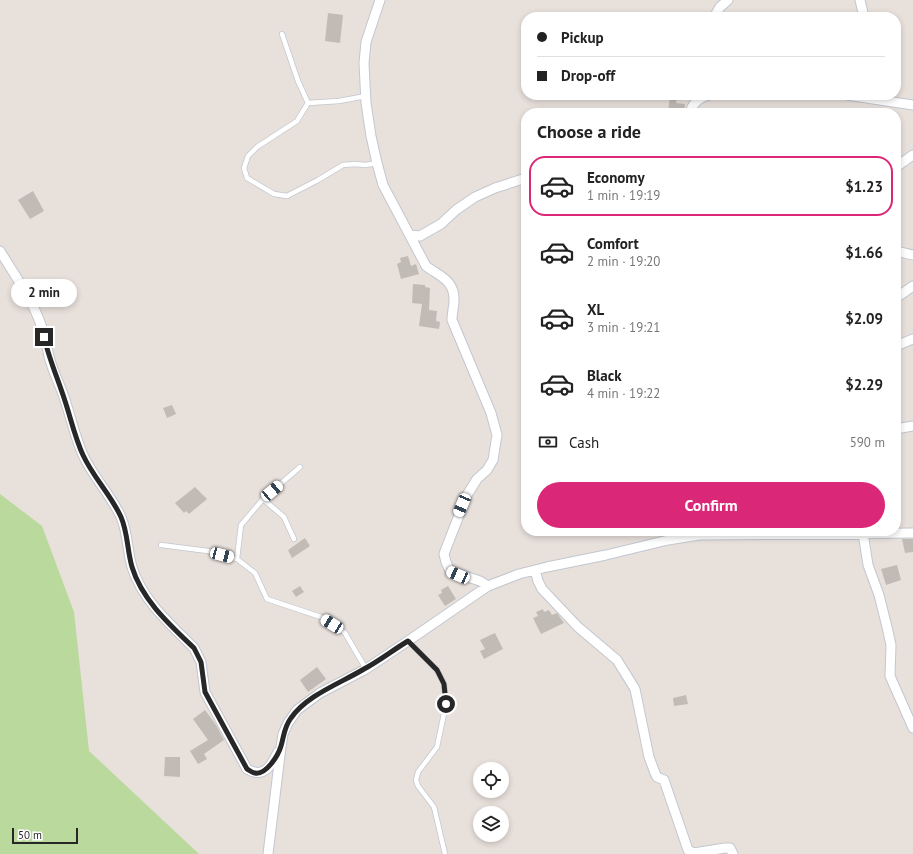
<!DOCTYPE html>
<html lang="en">
<head>
<meta charset="utf-8">
<style>
	:root { --surface:#fff; --page:#f6f6f6; --text:#222; --muted:#767676; --line:#e0e0e0; --accent:#db2777 }
	body { margin:0; font-family:"PT Sans",sans-serif; background:var(--page); color:var(--text); height:100vh; display:flex; flex-direction:column; font-size:15px; white-space:nowrap }
	* { box-sizing:border-box; margin:0 }
	p { font-size:13px; color:var(--muted) }
	.icon { flex:none; width:22px; height:22px; fill:none; stroke:currentColor; stroke-width:2; stroke-linecap:round; stroke-linejoin:round }
	.map { position:relative; flex:1; overflow:hidden }
	.details { position:absolute; left:521px; top:108px; width:380px; height:428px; display:flex; flex-direction:column; background:var(--surface); border-radius:16px; box-shadow:0 2px 6px #0003 }
	.details>* { flex:none }
	.banner { position:absolute; left:521px; top:12px; width:380px; height:88px; border-radius:16px; box-shadow:0 2px 6px #0003; display:grid; align-content:center; height:88px; padding:0 16px; background:var(--surface) }
	.fabs { position:absolute; left:473px; top:762px; display:grid; gap:8px }
	.fabs a { display:grid; place-items:center; width:36px; height:36px; border-radius:50%; background:var(--surface); box-shadow:0 2px 6px #0003; font-size:20px }
	.scale { position:absolute; left:12px; bottom:10px; width:66px; box-sizing:border-box; padding-left:4px; border:2px solid #272727; border-top:0; font-size:11px; line-height:14px; white-space:nowrap; color:#272727; -webkit-text-stroke:3px #fff; paint-order:stroke }
	.end { position:absolute; width:18px; height:18px; margin:-9px; border:5px solid #272727; background:#fff; box-shadow:0 0 0 2px #fff }
	.from { border-radius:50% }
	.bubble { position:absolute; height:28px; border-radius:14px; background:var(--surface); box-shadow:0 2px 6px #0003; font-size:13px; font-weight:700; line-height:28px; text-align:center }
	.car { position:absolute; width:12px; height:24px; margin:-12px -6px; border-radius:5px; box-shadow:0 0 3px 1px #0007; background:linear-gradient(#fff 24%,#345 0 40%,#fff 0 76%,#345 0 86%,#fff 0) }
	.banner b { display:flex; align-items:center; gap:14px; height:38px; font-size:15px }
	.banner b+b { border-top:1px solid var(--line) }
	.banner i { width:10px; height:10px; background:var(--text) }
	ul { padding:0; list-style:none }
	li { display:flex; align-items:center; gap:12px; height:60px; margin:0 8px 6px; padding:0 8px; border:2px solid transparent; border-radius:16px }
	li div { flex:1 }
	li b { display:block; font-size:15px }
	li em { font-style:normal; font-weight:700 }
	li.active { border-color:var(--accent) }
	li>.icon { width:36px; height:36px; stroke-width:1.5 }
	h2 { padding:0 16px; font-size:18px; line-height:48px }
	.pay { display:flex; align-items:center; gap:10px; height:44px; padding:0 16px; font-size:15px }
	.pay p { margin-inline-start:auto }
	.cta { display:flex; gap:8px; margin-top:auto; padding:8px 16px }
	.cta a { flex:1; height:46px; border-radius:24px; background:var(--accent); color:#fff; font-size:16px; font-weight:700; line-height:46px; text-align:center }
	.map>svg:first-child { display:block }
</style>
</head>
<body>
<div class="map">
<svg width="913" height="854" viewBox="0 0 913 854">
	<rect width="100%" height="100%" fill="#e8e0db"/>
	<path fill="#bad99d" d="M0,494L42,526L74,612L89,751L199,854H0Z"/>
	<path fill="#c1bbb6" d="M328,13L343,15L340,43L325,41Z
		M670,95H678L676,103L685,104L684,113H668Z
		M33,191L44,211L30,219L18,200Z
		M408,256L411,266L416,264L419,274L401,279L397,264L401,262L400,258Z
		M413,284L425,285V287L430,288L429,310L437,311L436,321L440,322L439,329L419,326L422,304L412,303Z
		M172,405L176,414L167,418L163,408Z
		M195,487L207,499L189,514L186,511L184,513L175,503Z
		M305,538L310,546L292,558L288,550Z
		M902,539H913V552L905,553Z
		M897,565L901,580L886,585L881,569Z
		M300,586L304,592L296,597L292,591Z
		M448,586L456,599L445,606L438,595L442,593L441,590Z
		M543,609L544,612L549,610L552,615L557,613L564,623L541,634L533,618L538,616L536,612Z
		M495,633L503,649L484,659L480,651L485,649L480,640Z
		M317,667L326,679L308,692L300,680Z
		M686,695L688,704L674,706L673,698Z
		M205,710L216,725L224,740L204,754L207,759L198,764L190,751L208,740L193,719Z
		M165,757H180V777L164,776Z"/>
	<g fill="none" stroke-linecap="round" stroke-linejoin="round">
		<g stroke="#c2c7d0" stroke-width="6">
			<path id="service" d="M282,34L298,81L308,103L339,101L366,96
				M308,103L297,121L257,147L248,156L244,168L247,178L274,194L287,196L318,180L343,165L354,164L366,165L377,163
				M263,499L300,467
				M161,545L208,551L237,559L255,573L267,599L321,617L332,624L345,633L366,669
				M237,559L241,525L263,499L284,517L294,539
				M408,641L437,670L444,684L446,704L437,747L418,772L416,780L418,786L434,807L445,854"/>
		</g>
		<g stroke="#c2c7d0" stroke-width="11">
			<path id="minor" d="M380,0L366,42L364,63L366,103L371,136L377,163L383,185L426,266C439,276 455,280 454,301C454,306 452,313 452,320L491,413L497,435L493,460L487,470L477,479L467,495L447,546L444,554L446,562L450,571L480,581L488,586
				M860,0L864,17
				M714,17L720,7L728,0
				M847,95L913,105
				M690,113C693,102 699,98 709,95
				M896,167L913,155
				M410,235L420,236L441,224L456,210L475,197L495,188L526,178
				M0,251C15,276 33,300 42,328C46,339 47,350 50,360C54,374 61,387 65,400C71,418 75,437 83,455C93,477 111,495 121,517C128,533 127,550 132,567C142,600 170,624 194,648L201,662L205,692L247,769C264,779 271,766 278,752
				M896,251L913,255
				M896,298L913,286
				M896,346L913,339
				M896,429L913,426
				M863,533L868,565L879,595L887,627L891,645L890,676L913,728
				M535,570L538,581L542,589L578,627L617,660L635,689L649,757L655,773L657,777L664,780L688,850L694,853L725,848H730L733,854
				M268,854L281,747L283,734L288,723L297,710L320,693L366,669L408,641L488,586L519,574L547,567L606,555L668,540L699,535L913,533"/>
		</g>
		<use href="#service" stroke="#fff" stroke-width="4.5"/>
		<use href="#minor" stroke="#fff" stroke-width="9"/>
	</g>
	<g fill="none" stroke-linecap="round" stroke-linejoin="round">
		<path stroke="#272727" stroke-width="5" d="M44,337C49,359 58,379 65,401C71,419 75,438 83,455C93,477 111,495 121,517C128,533 127,550 132,567C142,600 170,625 194,648L201,662L205,692L247,769C249,770 252,773 255,773C266,775 278,756 281,746C284,736 284,727 291,718C307,695 341,683 364,669C379,661 393,650 408,641L437,670L444,684L446,704"/>
	</g>
</svg>
<div class="fabs">
<a><svg class="icon" aria-label="locate" viewBox="0 0 24 24"><circle cx="12" cy="12" r="6"/><path d="M12 2v4M12 18v4M2 12h4M18 12h4"/></svg></a>
<a><svg class="icon" aria-label="layers" viewBox="0 0 24 24"><path d="M12 4l9 5-9 5-9-5zM3 14l9 5 9-5"/></svg></a>
</div>
<div class="scale">50 m</div>
<i class="end from" style="left:446px;top:704px"></i>
<i class="end" style="left:44px;top:337px"></i>
<div class="bubble" style="left:11px;top:279px;width:66px">2 min</div>
<i class="car" style="left:272px;top:491px;rotate:50deg"></i>
<i class="car" style="left:462px;top:505px;rotate:203deg"></i>
<i class="car" style="left:222px;top:555px;rotate:105deg"></i>
<i class="car" style="left:458px;top:575px;rotate:294deg"></i>
<i class="car" style="left:332px;top:624px;rotate:302deg"></i>
<div class="banner">
<b><i class="from"></i>Pickup</b>
<b><i></i>Drop-off</b>
</div>
<section class="details">
<h2>Choose a ride</h2>
<ul>
<li class="active"><svg class="icon" aria-label="car" viewBox="0 0 24 24"><path d="M5 17H2v-5l4-1 3-4h7l3 4 3 1v5h-3M9 17h6M6 11h13"/><circle cx="7" cy="17" r="2"/><circle cx="17" cy="17" r="2"/></svg><div><b>Economy</b><p>1 min · 19:19</p></div><em>$1.23</em></li>
<li><svg class="icon" aria-label="car" viewBox="0 0 24 24"><path d="M5 17H2v-5l4-1 3-4h7l3 4 3 1v5h-3M9 17h6M6 11h13"/><circle cx="7" cy="17" r="2"/><circle cx="17" cy="17" r="2"/></svg><div><b>Comfort</b><p>2 min · 19:20</p></div><em>$1.66</em></li>
<li><svg class="icon" aria-label="car" viewBox="0 0 24 24"><path d="M5 17H2v-5l4-1 3-4h7l3 4 3 1v5h-3M9 17h6M6 11h13"/><circle cx="7" cy="17" r="2"/><circle cx="17" cy="17" r="2"/></svg><div><b>XL</b><p>3 min · 19:21</p></div><em>$2.09</em></li>
<li><svg class="icon" aria-label="car" viewBox="0 0 24 24"><path d="M5 17H2v-5l4-1 3-4h7l3 4 3 1v5h-3M9 17h6M6 11h13"/><circle cx="7" cy="17" r="2"/><circle cx="17" cy="17" r="2"/></svg><div><b>Black</b><p>4 min · 19:22</p></div><em>$2.29</em></li>
</ul>
<div class="pay"><svg class="icon" aria-label="cash" viewBox="0 0 24 24"><path d="M3 7h18v10H3z"/><circle cx="12" cy="12" r="2"/></svg>Cash<p>590 m</p></div>
<div class="cta"><a>Confirm</a></div>
</section>
</div>
</body>
</html>
